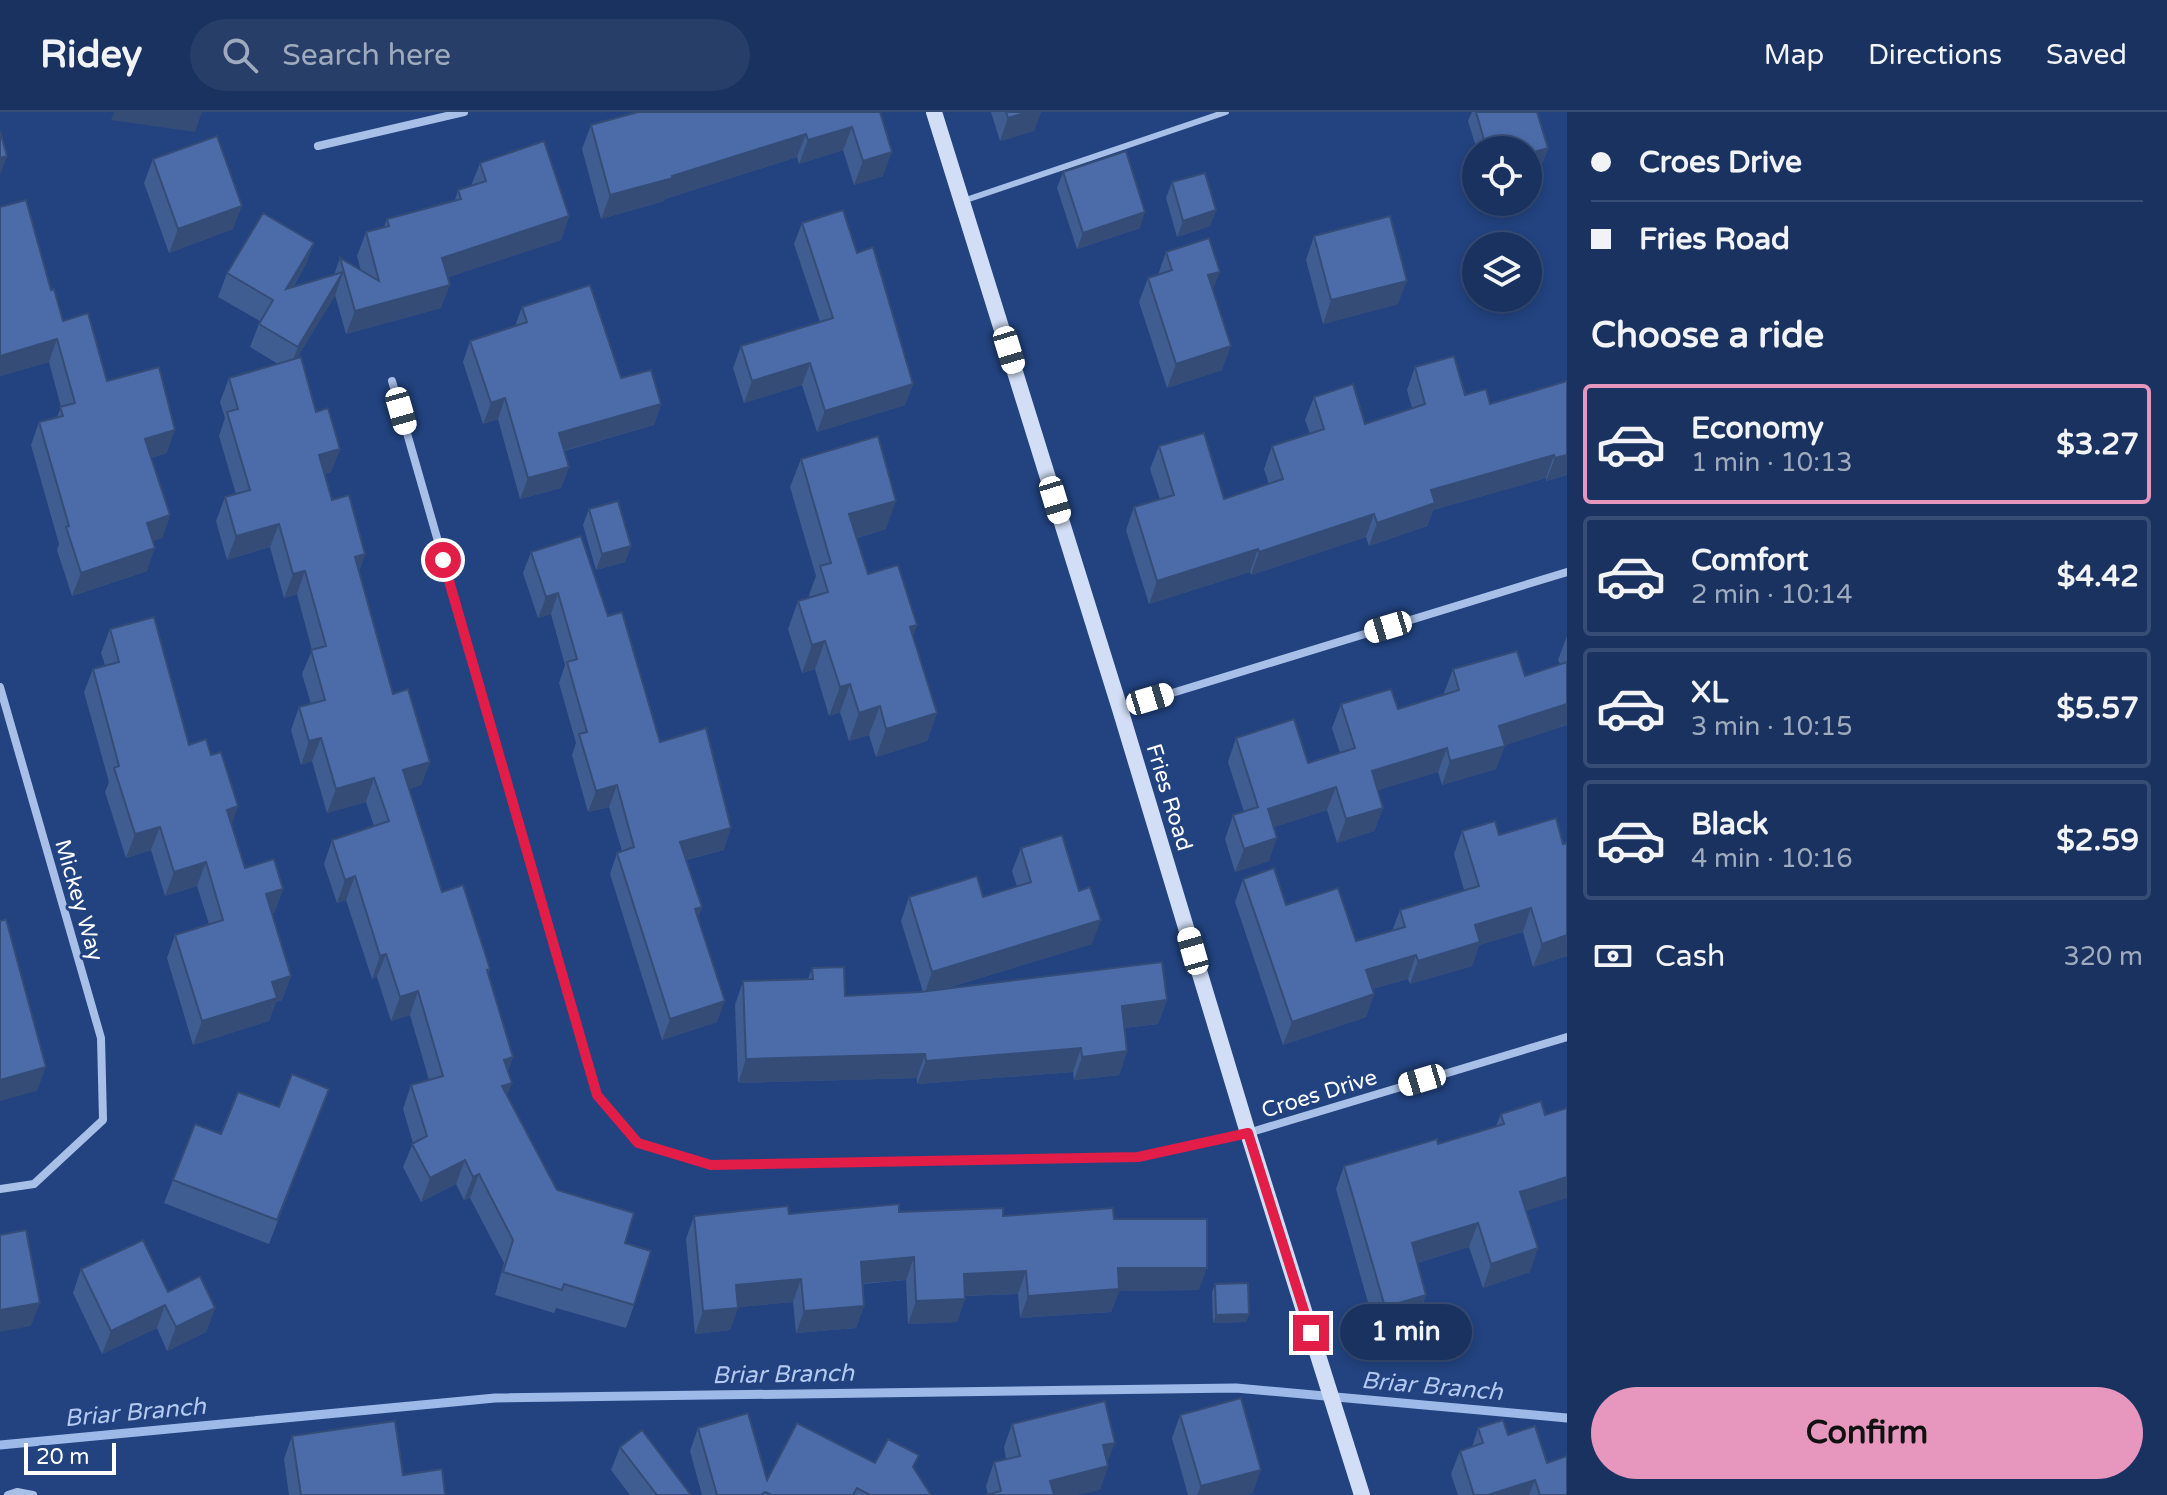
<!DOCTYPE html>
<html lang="en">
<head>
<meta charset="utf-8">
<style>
	:root { --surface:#1a3260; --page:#273e69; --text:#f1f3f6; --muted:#9faabd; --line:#384d75; --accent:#e797bd }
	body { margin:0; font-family:"Varela Round",sans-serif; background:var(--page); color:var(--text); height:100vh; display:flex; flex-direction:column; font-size:30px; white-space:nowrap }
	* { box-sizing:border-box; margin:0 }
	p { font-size:26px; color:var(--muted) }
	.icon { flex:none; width:44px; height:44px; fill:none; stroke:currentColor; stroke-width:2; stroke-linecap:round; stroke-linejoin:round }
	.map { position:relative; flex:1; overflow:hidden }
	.panel { display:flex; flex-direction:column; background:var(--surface); width:600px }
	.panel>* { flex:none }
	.guide { display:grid; align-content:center; height:176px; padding:0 24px; background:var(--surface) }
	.controls { position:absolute; left:1462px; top:24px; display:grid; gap:16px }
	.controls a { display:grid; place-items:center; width:80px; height:80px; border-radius:50%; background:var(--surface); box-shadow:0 4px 12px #0003,0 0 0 2px var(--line); font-size:40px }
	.scale { position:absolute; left:24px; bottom:20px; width:92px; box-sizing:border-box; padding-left:8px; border:4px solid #fff; border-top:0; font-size:22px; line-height:28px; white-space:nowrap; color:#fff; -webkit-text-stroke:6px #224380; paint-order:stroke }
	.end { position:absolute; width:36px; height:36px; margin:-18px; border:10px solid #e11d48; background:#fff; box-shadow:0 0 0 4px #fff }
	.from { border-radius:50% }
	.bubble { position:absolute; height:56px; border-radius:28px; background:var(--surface); box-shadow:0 4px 12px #0003,0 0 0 2px var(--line); font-size:26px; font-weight:700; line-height:56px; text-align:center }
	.car { position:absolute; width:24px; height:48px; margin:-24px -12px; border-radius:10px; box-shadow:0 0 6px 2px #0007; background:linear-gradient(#fff 24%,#345 0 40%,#fff 0 76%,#345 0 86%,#fff 0) }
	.guide b { display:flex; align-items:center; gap:28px; height:76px; font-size:30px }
	.guide b+b { border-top:2px solid var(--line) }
	.guide i { width:20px; height:20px; background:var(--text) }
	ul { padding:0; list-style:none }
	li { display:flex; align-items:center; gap:24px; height:120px; margin:0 16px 12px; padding:0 8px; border:4px solid var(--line); border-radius:8px }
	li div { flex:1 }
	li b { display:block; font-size:30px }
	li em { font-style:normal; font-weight:700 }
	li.active { border-color:var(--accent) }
	li>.icon { width:72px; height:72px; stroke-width:1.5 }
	h2 { padding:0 24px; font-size:36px; line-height:96px }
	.pay { display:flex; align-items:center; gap:20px; height:88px; padding:0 24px; font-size:30px }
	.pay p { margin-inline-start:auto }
	.primary-button { display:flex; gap:16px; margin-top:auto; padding:16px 24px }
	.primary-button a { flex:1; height:92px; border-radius:48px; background:var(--accent); color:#111; font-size:32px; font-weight:700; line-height:92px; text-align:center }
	header { display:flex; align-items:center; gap:48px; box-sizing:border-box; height:112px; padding:0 40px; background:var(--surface); border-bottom:2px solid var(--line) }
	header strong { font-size:38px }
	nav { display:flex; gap:44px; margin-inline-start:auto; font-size:28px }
	.search { width:560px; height:72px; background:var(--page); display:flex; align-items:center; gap:20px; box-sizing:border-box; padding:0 28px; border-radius:44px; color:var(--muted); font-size:30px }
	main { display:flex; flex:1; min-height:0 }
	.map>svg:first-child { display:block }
</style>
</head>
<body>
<header>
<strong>Ridey</strong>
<div class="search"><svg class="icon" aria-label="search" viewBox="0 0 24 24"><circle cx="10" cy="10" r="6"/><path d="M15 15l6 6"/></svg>Search here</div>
<nav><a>Map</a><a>Directions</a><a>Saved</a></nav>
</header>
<main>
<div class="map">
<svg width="1567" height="1383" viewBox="0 0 1567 1383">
	<rect width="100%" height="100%" fill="#224380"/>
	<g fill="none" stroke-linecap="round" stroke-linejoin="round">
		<path stroke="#9cb9e8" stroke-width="9" d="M0,1333L495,1286L1236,1276L1567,1306"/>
		<path stroke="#a8bfe7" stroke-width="6" d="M963,89L1226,0"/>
		<path stroke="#a8bfe7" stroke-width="8" d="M318,34L464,0
			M392,269L597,983L638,1031L711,1053L1138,1045L1248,1021L1567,925
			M0,575L101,926L103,1008L34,1072L0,1077
			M1120,597L1567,460
			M8,1383L17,1380L33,1383"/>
		<path stroke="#d2def6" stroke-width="16" d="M934,0L1120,597L1248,1021L1362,1383"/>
	</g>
	<path fill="#405d91" d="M880,0L883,64L854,73L843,38L799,52L797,45L665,87L664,89L601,107L582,37L591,13Z
		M991,0H1041L1034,19L1000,29Z
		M1472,0H1537L1548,36L1542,52L1528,56V38H1477L1468,9Z
		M153,47L233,117L169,141L144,71Z
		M480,51L569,104L561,128L448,165L441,196L346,222L335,183L297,246L316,300L340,337L331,360L324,362L332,388L365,442L359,459L393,582L430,650L421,673L409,677L442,780L490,857L488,862L513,945L508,959L507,983L557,1078L625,1131L634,1193L626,1216L556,1196L554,1201L495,1183L504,1151L470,1086L464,1088L456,1072L421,1090L403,1055L413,1031L403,997L411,973L429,968L410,903L391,909L377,865L372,867L346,788L337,791L324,752L332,728L374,714L366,690L327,701L312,649L301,653L291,618L299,595L311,592L302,562L312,538L297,482L284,486L270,435L227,448L216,409L225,385L236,382L219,324L225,306L220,290L229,266L278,252L250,235L260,209L218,185L227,161L314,131L305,154L293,175L334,163L340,146L361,159L357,144L366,120L384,115L387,107L455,88L458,78L471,74Z
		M1063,60L1140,116L1077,137L1057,76Z
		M1172,70L1216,98L1210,114L1177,125L1166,86Z
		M0,95L51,178L63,209L107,269L167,341L151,346L170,403L162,426L152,429L147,459L72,484L57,438L59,432L31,333L39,310L57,305L61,295L49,250L0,264Z
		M802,111L857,141L913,272L905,293L817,320L802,273L744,291L733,256L741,234L820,210L794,132Z
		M1314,124L1398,192L1323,212L1306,148Z
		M1166,140L1213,179L1222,258L1167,276L1139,190L1148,166L1158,163Z
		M522,195L621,266L661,292L654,313L564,339L569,355L561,376L520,387L498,307L483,312L463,250L470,229L515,214Z
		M1415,255L1465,283L1490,292L1567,269V363L1546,369V366L1433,398L1427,414L1369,434L1366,425L1251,463L1250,460L1149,492L1126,418L1134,395L1160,387L1150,357L1159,334L1224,387L1269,372L1264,357L1272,334L1310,322L1305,308L1314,285L1365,312L1412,296L1407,278Z
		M801,347L886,417L857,426L868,462L917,513L913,524L937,601L927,629L876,645L869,623L849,629L840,600L829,604L815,557L802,561L788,517L798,489L810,485L809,483L816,464L790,375Z
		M589,397L631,434L625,450L596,458L583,413Z
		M531,440L608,504L660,630L724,738L686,748L702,795L698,806L717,910L662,928L610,762L617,741L622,739L609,695L588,700L572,643L576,631L559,571L565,553L551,502L538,506L523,461Z
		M110,517L189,633L232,713L245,756L283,777L274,801H272L291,864L282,888L276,890L269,909L193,933L167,846L175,823L209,812L197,774L165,784L151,738L126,746L105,680L109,670L84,580L93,557L105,553L101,541Z
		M1567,524V613L1505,633L1496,657L1442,673L1438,660L1378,678L1383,696L1374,719L1337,731L1327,698L1274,715L1269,749L1235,760L1225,727L1233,703L1244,700L1228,650L1236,626L1308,651L1340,641L1332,616L1341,592L1398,597L1445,583L1444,581L1453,557L1525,564L1560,552L1558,548Z
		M1462,719L1563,732L1567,731V844L1533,855L1523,820L1479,833L1472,854L1410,872L1408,867L1372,877L1374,882L1366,905L1283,933L1235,790L1243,767L1286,793L1356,829L1392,819L1400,798L1464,778L1454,742Z
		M1021,736L1092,832L944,877L1167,888L1158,912L1124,916L1127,939L1119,963L1074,968L1073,960L917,972V966L738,971L735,893L743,869L808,867L812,856L845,884L923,880L901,809L909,785H983L1017,774L1012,759Z
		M279,995L320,1000L269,1132L164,1091L173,1068Z
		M1501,1002L1526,1099L1530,1160L1483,1176L1469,1135L1417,1151L1426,1183L1418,1207L1376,1219L1336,1077L1344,1054L1438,1032L1496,1014Z
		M899,1100L1114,1107L1199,1178L1119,1179L1111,1200L1020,1206L1018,1182L965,1184V1187L957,1210L908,1212L906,1168L863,1172L864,1194L856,1216L796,1221L793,1190L738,1195L730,1218L695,1222L686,1127L694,1104Z
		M81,1157L168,1180L215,1196L206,1220L167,1239L157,1216L102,1242L73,1181Z
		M1215,1172L1249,1202L1246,1210L1213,1211L1212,1180Z
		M1180,1303L1253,1381L1246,1383H1188L1172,1326Z
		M1012,1312L1108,1350V1354L1100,1378L988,1383L986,1374L994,1350L1006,1347L1004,1335Z
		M698,1316L767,1368L875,1351L914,1356L931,1383H702L690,1339Z
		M1478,1316L1508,1323L1547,1351L1567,1383H1458L1451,1362L1460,1339L1472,1335Z
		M292,1324L403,1363L445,1383H289L284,1347Z
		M620,1335L691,1383H630L611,1358Z"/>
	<path fill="#344c76" d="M114,0H202L195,20L111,8Z
		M1028,0H1041L1034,19L1000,29L1008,6Z
		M852,15L843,38L799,52L808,28Z
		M806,22L797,45L665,87L664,89L601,107L610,83Z
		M1548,36L1542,52L1528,56V42Z
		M892,40L883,64L854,73L863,49Z
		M7,44L0,63V46Z
		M242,94L233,117L169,141L178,117Z
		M1216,98L1210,114L1177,125L1183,109Z
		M1145,100L1140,116L1077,137L1083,121Z
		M569,104L561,128L434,170L442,146Z
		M314,131L305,154L277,200L286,177Z
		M343,160L335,184L289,259L298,235Z
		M1220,160L1211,183L1208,163Z
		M1407,169L1398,192L1323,212L1331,188Z
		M450,173L441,196L346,222L355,199Z
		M57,227L49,250L0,264V244Z
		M1231,234L1222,258L1167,276L1176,252Z
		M810,251L802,273L744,291L752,269Z
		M913,272L905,293L817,320L825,299Z
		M505,286L498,307L483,312L491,291Z
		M661,292L654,313L551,342L559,321Z
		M175,318L167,341L137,350L145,327Z
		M340,337L331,360L310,366L319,343Z
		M1554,343L1546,366L1433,398L1427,414L1369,434L1377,411L1431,378Z
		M1567,343V363L1546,369L1555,346Z
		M569,355L561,376L520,387L528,366Z
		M896,389L886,417L839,431L849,402Z
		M1374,402L1366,425L1251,463L1259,440Z
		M170,403L162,426L138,434L147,411Z
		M279,412L270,435L227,448L236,424Z
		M631,434L625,450L596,458L602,442Z
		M155,436L147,459L72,484L81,461Z
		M1258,437L1250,460L1149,492L1157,469Z
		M365,442L357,465L355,445Z
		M305,459L297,482L284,486L293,462Z
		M558,481L551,502L538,506L546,485Z
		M917,513L906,542L910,515Z
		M825,529L815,557L802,561L812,533Z
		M850,572L840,600L829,604L840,575Z
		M1567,592V613L1491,638L1499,614Z
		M880,594L869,623L849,629L859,601Z
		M937,601L927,629L876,645L886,617Z
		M321,626L312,649L301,653L309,629Z
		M1505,634L1496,657L1442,673L1450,649Z
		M1447,636L1438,660L1363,683L1372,659Z
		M430,650L421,673L394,681L403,658Z
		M374,666L366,690L327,701L336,677Z
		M617,673L609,695L588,700L596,679Z
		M1336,675L1327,698L1259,720L1268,697Z
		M238,694L230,718L227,698Z
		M1383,696L1374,719L1337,731L1346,707Z
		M160,715L151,738L126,746L135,722Z
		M731,716L724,738L672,751L680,730Z
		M1277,726L1269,749L1235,760L1244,737Z
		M206,750L197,774L165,784L174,760Z
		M355,764L346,788L337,791L345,768Z
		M283,777L274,801L257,806L266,782Z
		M702,795L694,816L695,797Z
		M1531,796L1523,820L1479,833L1472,854L1410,872L1418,849L1475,813Z
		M1101,808L1092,832L924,883L932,860Z
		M1567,823V844L1533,855L1542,832Z
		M386,842L377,865L372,867L380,844Z
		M1416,843L1408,867L1357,881L1366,858Z
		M291,864L282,888L276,890L269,909L193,933L202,909L272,870Z
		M418,879L410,903L391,909L400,885Z
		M1374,882L1366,905L1283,933L1292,910Z
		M1167,888L1158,912L1113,917L1122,894Z
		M725,889L717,910L662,928L670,907Z
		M1081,936L1073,960L917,972L926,949Z
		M1127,939L1119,963L1074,968L1082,945Z
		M925,942L917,966L738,971L746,947Z
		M513,945L504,969V948Z
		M46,955L37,979L0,989V968Z
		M512,971L503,995L502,974Z
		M465,1048L456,1072L421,1090L430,1066Z
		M479,1062L470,1086L464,1088L473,1065Z
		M1567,1065V1086L1511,1104L1520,1080Z
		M1478,1111L1469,1135L1403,1155L1412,1131Z
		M1538,1136L1530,1160L1483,1176L1491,1152Z
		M914,1145L906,1168L852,1172L861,1150Z
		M1118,1156H1207L1199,1178L1119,1179L1111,1200L1020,1206L1028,1184Z
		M1026,1159L1018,1182L955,1184L964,1162Z
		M801,1167L793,1190L728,1196L736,1173Z
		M1426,1183L1418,1207L1376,1219L1385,1195Z
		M965,1187L957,1210L908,1212L916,1189Z
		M40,1191L31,1214L0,1220V1198Z
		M165,1193L157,1216L102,1242L111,1219Z
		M864,1194L856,1216L796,1221L804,1199Z
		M215,1196L206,1220L167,1239L176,1215Z
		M738,1196L730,1218L695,1222L703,1199Z
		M1249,1202L1246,1210L1213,1211L1216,1203Z
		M1115,1331L1106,1354L1103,1333Z
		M1108,1354L1100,1378L1078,1383H1045L1050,1369Z
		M1261,1358L1253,1381L1246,1383H1197L1201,1374Z
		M1535,1368L1529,1383H1488Z"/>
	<path fill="#4b6ca9" stroke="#344c76" stroke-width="2" d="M638,0H880L892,40L863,49L852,15L808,28L806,22L672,64L673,66L610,83L591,13Z
		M1006,0H1028L1008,6Z
		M1476,0H1537L1548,36L1528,42V38H1487Z
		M0,19L7,44L0,46Z
		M217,24L242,94L178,117L153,47Z
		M544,29L569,104L442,146L450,173L355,199L340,146L379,169L366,120L389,114L387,107L461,87L458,78L486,69L480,51Z
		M1126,39L1145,100L1083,121L1063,60Z
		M1205,61L1216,98L1183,109L1172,70Z
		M26,88L51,178L54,177L63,209L88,201L107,269L159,255L175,318L145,327L170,403L147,411L155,436L81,461L66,415L69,414L39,310L63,304L60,295L75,291L57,227L0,244V95Z
		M843,98L857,141L873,135L913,272L825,299L810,251L752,269L741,234L833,206L802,111Z
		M263,101L314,131L286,177L343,160L298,235L259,212L273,188L227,161Z
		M1390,104L1407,169L1331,188L1314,124Z
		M1209,126L1220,160L1208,163L1231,234L1176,252L1148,166L1172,158L1166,140Z
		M590,173L621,266L651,258L661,292L559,321L569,355L528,366L505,286L491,291L470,229L527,210L522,195Z
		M1454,244L1465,283L1486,277L1490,292L1567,269V343L1555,346L1554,343L1431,378L1435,391L1377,411L1374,402L1259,440L1258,437L1157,469L1134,395L1174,383L1159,334L1204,321L1224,387L1283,367L1272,334L1324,317L1314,285L1353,272L1365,312L1425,292L1415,255Z
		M301,245L316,300L328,296L340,337L319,343L332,388L349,383L365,442L355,445L393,582L408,577L430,650L403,658L442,780L463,773L490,857L487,858L513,945L504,948L512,971L502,974L557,1078L634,1101L625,1131L651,1139L634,1193L564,1172L562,1178L503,1160L513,1128L479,1062L473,1065L465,1048L430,1066L412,1032L427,1024L411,973L443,964L418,879L400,885L386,842L380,844L355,764L345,768L332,728L389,709L374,666L336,677L321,626L309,629L299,595L325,588L311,538L326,534L305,459L293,462L279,412L236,424L225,385L250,378L227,300L238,297L229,266Z
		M878,324L896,389L849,402L868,462L898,453L917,513L910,515L937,601L886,617L880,594L859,601L850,572L840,575L825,529L812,533L798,489L828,480L820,454L831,451L801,347Z
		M618,389L631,434L602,442L589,397Z
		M581,424L608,504L622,500L660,630L706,616L731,716L680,730L702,795L695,797L725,889L670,907L617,741L634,735L617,673L596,679L579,622L587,620L567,550L577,547L558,481L546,485L531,440Z
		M154,505L189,633L206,627L211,643L221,640L238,694L227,698L245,756L274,747L283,777L266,782L291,864L272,870L277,886L202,909L175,823L223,808L206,750L174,760L160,715L135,722L114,656L119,654L93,557L119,550L110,517Z
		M1517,539L1525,564L1567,550V592L1499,614L1505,634L1450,649L1447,636L1372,659L1383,696L1346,707L1336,675L1268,697L1277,726L1244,737L1233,703L1258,695L1236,626L1294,607L1308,651L1355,636L1341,592L1391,577L1398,597L1459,578L1453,557Z
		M1556,706L1563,732L1567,731V823L1542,832L1531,796L1475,813L1480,830L1418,849L1416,843L1366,858L1374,882L1292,910L1243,767L1274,756L1286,793L1338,776L1356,829L1405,815L1400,798L1479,774L1462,719L1495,709L1499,723Z
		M1062,723L1079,779L1090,775L1101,808L932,860L909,785L977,764L983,785L1031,770L1021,736Z
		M6,807L46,955L0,968V809Z
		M1162,850L1167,888L1122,894L1127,939L1082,945L1081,936L926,949L925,942L746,947L743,869L813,867L812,856L844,855L845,884L920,880Z
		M292,962L329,977L277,1108L173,1068L195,1012L221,1022L238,980L279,995Z
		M1541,989L1545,1003L1567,996V1065L1520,1080L1538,1136L1491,1152L1478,1111L1412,1131L1426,1183L1385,1195L1344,1054L1437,1027L1438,1032L1504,1012L1501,1002Z
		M899,1092V1100L1003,1096V1104L1113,1096L1114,1107H1207V1156H1118L1119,1177L1028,1184L1026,1159L964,1162L965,1187L916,1189L914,1145L861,1150L864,1194L804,1199L801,1167L736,1173L738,1196L703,1199L694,1104L788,1094L789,1102Z
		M26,1118L40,1191L0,1198V1123Z
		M143,1128L168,1180L200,1164L215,1196L176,1215L165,1193L111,1219L81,1157Z
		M1248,1171L1249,1202L1216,1203L1215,1172Z
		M1241,1286L1261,1358L1201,1374L1180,1303Z
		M1105,1289L1115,1331L1103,1333L1108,1354L1050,1369L1054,1383H986L1001,1379L994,1350L1020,1344L1012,1312Z
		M748,1301L767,1368L797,1311L875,1351L888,1327L919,1343L913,1355L931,1383H870L857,1376L853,1383H772L765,1380L761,1383H717L698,1316Z
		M1503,1308L1508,1323L1535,1314L1547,1351L1567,1344V1383H1540L1535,1368L1488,1383H1474L1460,1339L1483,1331L1478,1316Z
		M395,1309L403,1363L442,1357L445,1383H301L292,1324Z
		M642,1318L691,1383H657L620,1335Z"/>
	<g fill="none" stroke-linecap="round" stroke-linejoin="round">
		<path stroke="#e11d48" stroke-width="10" d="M443,448L597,983L638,1031L711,1053L1138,1045L1248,1021L1311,1221"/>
	</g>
	<g text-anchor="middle" stroke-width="6" stroke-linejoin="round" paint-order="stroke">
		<g font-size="22" fill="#fff" stroke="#224380">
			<text transform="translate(1170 685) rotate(73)" y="8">Fries Road</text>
			<text transform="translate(80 788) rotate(74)" y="8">Mickey Way</text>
			<text transform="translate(1319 981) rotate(-17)" y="8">Croes Drive</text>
		</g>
		<g font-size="24" font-style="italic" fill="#b3c9ef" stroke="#224380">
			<text transform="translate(783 1262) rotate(-1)" y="8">Briar Branch</text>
			<text transform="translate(1432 1274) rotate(5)" y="8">Briar Branch</text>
			<text transform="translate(135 1300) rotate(-5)" y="8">Briar Branch</text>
		</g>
	</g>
</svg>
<div class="controls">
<a><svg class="icon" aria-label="locate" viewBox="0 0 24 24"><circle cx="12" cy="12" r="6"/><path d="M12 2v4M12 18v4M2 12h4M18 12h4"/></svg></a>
<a><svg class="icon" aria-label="layers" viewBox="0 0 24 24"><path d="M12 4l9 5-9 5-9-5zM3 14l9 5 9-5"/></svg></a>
</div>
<div class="scale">20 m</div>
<i class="end from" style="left:443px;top:448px"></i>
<i class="end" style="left:1311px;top:1221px"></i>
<div class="bubble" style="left:1340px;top:1192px;width:132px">1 min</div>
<i class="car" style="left:1009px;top:238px;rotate:163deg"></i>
<i class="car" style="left:401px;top:299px;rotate:164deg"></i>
<i class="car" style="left:1055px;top:388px;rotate:163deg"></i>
<i class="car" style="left:1388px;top:515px;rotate:253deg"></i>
<i class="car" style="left:1150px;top:587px;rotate:73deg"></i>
<i class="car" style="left:1193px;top:839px;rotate:344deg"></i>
<i class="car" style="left:1422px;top:968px;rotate:253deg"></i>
</div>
<section class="panel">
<div class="guide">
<b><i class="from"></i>Croes Drive</b>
<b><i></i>Fries Road</b>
</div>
<h2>Choose a ride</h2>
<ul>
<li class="active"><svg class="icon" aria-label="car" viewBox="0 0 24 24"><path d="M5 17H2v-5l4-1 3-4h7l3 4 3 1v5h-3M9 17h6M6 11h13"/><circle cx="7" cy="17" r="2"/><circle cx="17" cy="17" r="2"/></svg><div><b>Economy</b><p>1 min · 10:13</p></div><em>$3.27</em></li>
<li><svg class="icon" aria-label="car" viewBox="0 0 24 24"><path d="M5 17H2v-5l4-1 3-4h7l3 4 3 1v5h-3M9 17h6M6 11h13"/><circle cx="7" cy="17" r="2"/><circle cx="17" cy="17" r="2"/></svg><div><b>Comfort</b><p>2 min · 10:14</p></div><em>$4.42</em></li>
<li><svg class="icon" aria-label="car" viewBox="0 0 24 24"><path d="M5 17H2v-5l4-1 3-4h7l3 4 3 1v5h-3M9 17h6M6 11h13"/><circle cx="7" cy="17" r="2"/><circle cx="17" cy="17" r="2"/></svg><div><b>XL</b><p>3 min · 10:15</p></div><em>$5.57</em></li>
<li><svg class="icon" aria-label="car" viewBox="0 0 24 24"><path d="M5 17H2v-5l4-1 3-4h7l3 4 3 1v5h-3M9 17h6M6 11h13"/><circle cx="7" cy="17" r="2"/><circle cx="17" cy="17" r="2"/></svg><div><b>Black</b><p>4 min · 10:16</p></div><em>$2.59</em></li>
</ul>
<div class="pay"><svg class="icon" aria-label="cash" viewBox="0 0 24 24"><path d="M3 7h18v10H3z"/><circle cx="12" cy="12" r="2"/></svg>Cash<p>320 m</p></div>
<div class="primary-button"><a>Confirm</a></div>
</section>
</main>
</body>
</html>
